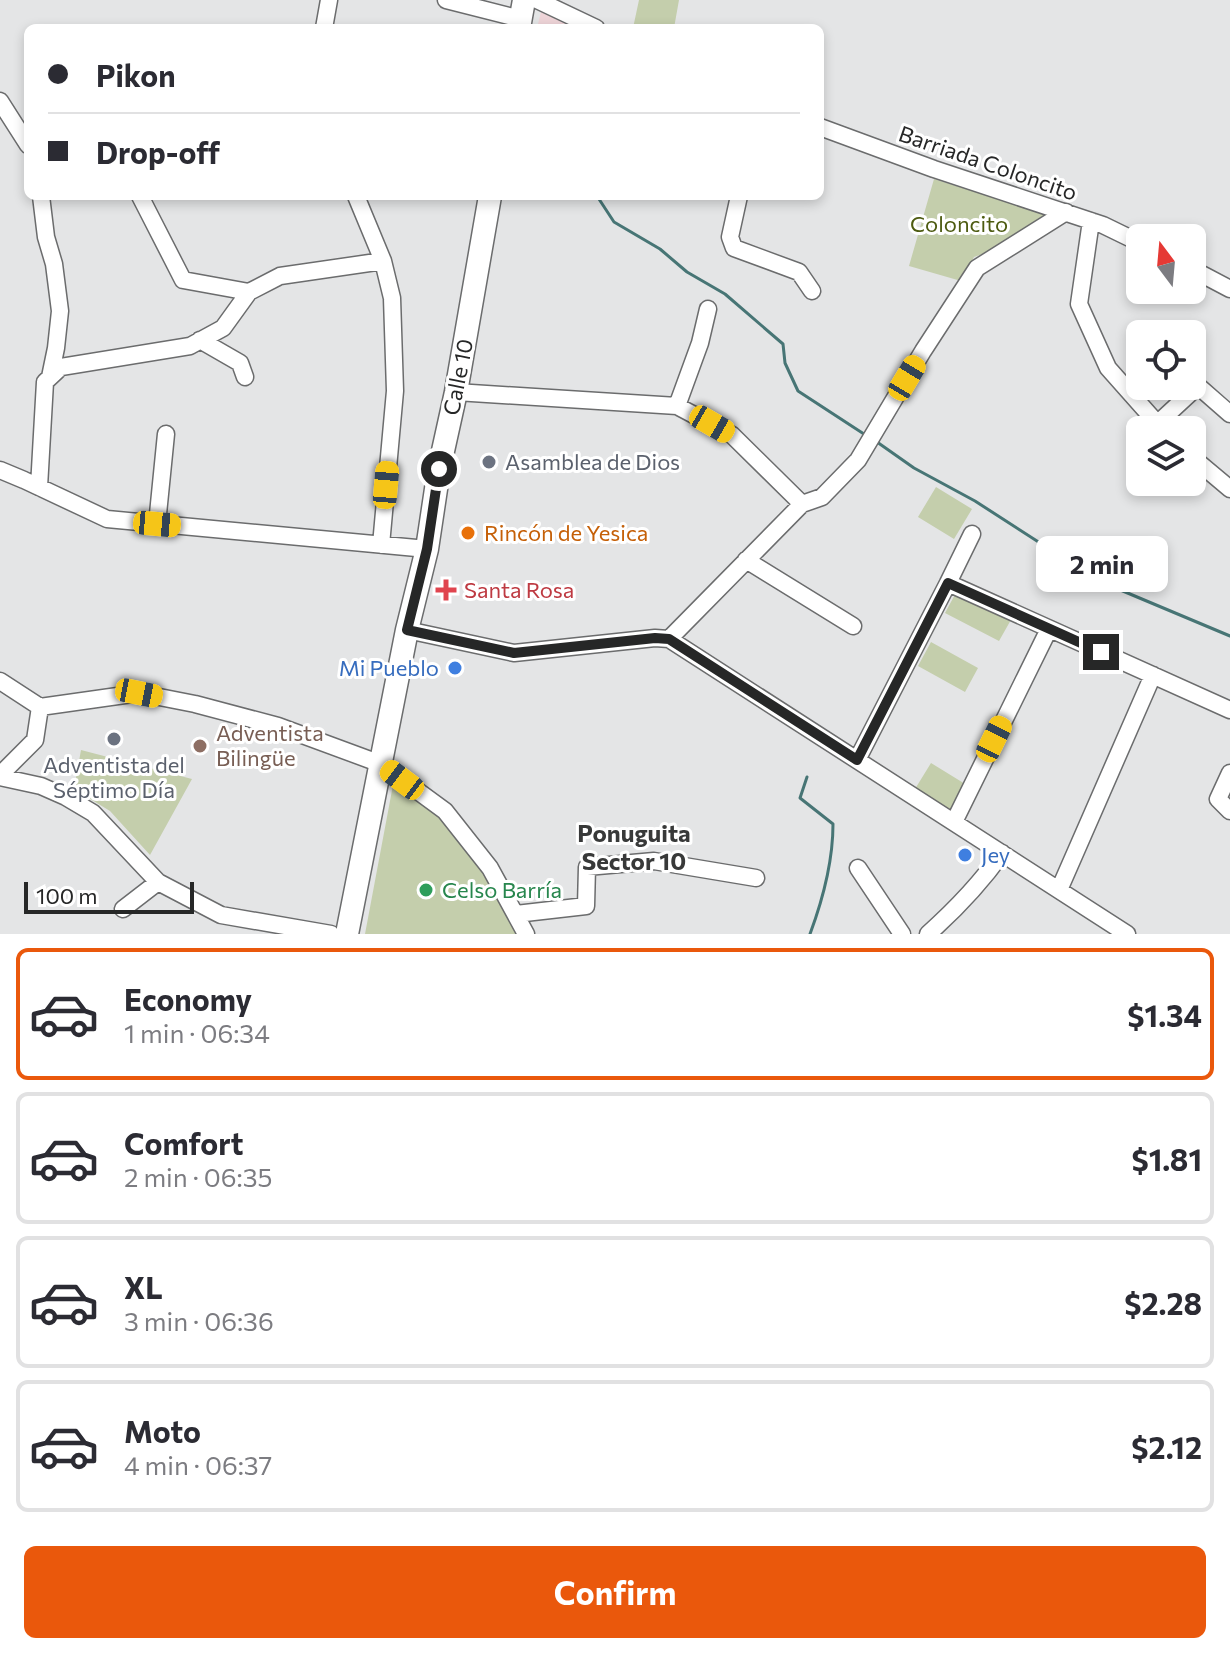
<!DOCTYPE html>
<html lang="en">
<head>
<meta charset="utf-8">
<style>
	:root { --surface:#fff; --page:#f7f7f7; --text:#2b2b33; --muted:#7c7c81; --line:#e1e1e2; --accent:#ea580c }
	body { margin:0; font-family:Commissioner,sans-serif; background:var(--page); color:var(--text); height:100vh; display:flex; flex-direction:column; font-size:30px; white-space:nowrap }
	* { box-sizing:border-box; margin:0 }
	p { font-size:26px; color:var(--muted) }
	.icon { flex:none; width:44px; height:44px; fill:none; stroke:currentColor; stroke-width:2; stroke-linecap:round; stroke-linejoin:round }
	.map { position:relative; height:934px; overflow:hidden }
	.details { display:flex; flex-direction:column; background:var(--surface); flex:1 }
	.details>* { flex:none }
	.hud { position:absolute; left:24px; top:24px; width:800px; height:176px; border-radius:12px; box-shadow:0 4px 12px #0003; display:grid; align-content:center; height:176px; padding:0 24px; background:var(--surface) }
	.needle { width:52px; rotate:344deg }
	.tools { position:absolute; left:1126px; top:224px; display:grid; gap:16px }
	.tools a { display:grid; place-items:center; width:80px; height:80px; border-radius:12px; background:var(--surface); box-shadow:0 4px 12px #0003; font-size:40px }
	.scale { position:absolute; left:24px; bottom:20px; width:170px; box-sizing:border-box; padding-left:8px; border:4px solid #262727; border-top:0; font-size:22px; line-height:28px; white-space:nowrap; color:#262727; -webkit-text-stroke:6px #fff; paint-order:stroke }
	.end { position:absolute; width:36px; height:36px; margin:-18px; border:10px solid #262727; background:#fff; box-shadow:0 0 0 4px #fff }
	.from { border-radius:50% }
	.bubble { position:absolute; height:56px; border-radius:12px; background:var(--surface); box-shadow:0 4px 12px #0003; font-size:26px; font-weight:700; line-height:56px; text-align:center }
	.car { position:absolute; width:24px; height:48px; margin:-24px -12px; border-radius:10px; box-shadow:0 0 6px 2px #0007; background:linear-gradient(#f5c518 24%,#345 0 40%,#f5c518 0 76%,#345 0 86%,#f5c518 0) }
	.hud b { display:flex; align-items:center; gap:28px; height:76px; font-size:30px }
	.hud b+b { border-top:2px solid var(--line) }
	.hud i { width:20px; height:20px; background:var(--text) }
	ul { padding:14px 0 0; list-style:none }
	li { display:flex; align-items:center; gap:24px; height:132px; margin:0 16px 12px; padding:0 8px; border:4px solid var(--line); border-radius:12px }
	li div { flex:1 }
	li b { display:block; font-size:30px }
	li em { font-style:normal; font-weight:700 }
	li.active { border-color:var(--accent) }
	li>.icon { width:72px; height:72px; stroke-width:1.5 }
	.cta { display:flex; gap:16px; margin-top:auto; padding:16px 24px }
	.cta a { flex:1; height:92px; border-radius:12px; background:var(--accent); color:#fff; font-size:32px; font-weight:700; line-height:92px; text-align:center }
	.map>svg:first-child { display:block }
</style>
</head>
<body>
<div class="map">
<svg width="1230" height="934" viewBox="0 0 1230 934">
	<rect width="100%" height="100%" fill="#e4e5e6"/>
	<path fill="#eed4d8" d="M541,12L580,28H537Z"/>
	<path fill="#c4ceac" d="M639,0H679L674,28H633Z
		M934,179L1046,214L1028,232L1005,246L974,257L961,281L909,266Z
		M936,487L972,509L954,539L918,517Z
		M958,589L1012,618L999,641L945,613Z
		M931,642L978,668L965,692L918,666Z
		M81,750L192,779L150,855L110,811L74,789Z
		M931,763L970,787L954,813L915,789Z
		M393,785L447,821L486,872L517,934H365Z"/>
	<g fill="none" stroke-linecap="round" stroke-linejoin="round">
		<path stroke="#477575" stroke-width="3" d="M597,196L614,222L660,249L687,272L725,294L783,344L785,363L798,391L867,436
			M877,442L914,468L975,501L1099,581L1230,636
			M807,777L800,798L833,824C833,861 823,899 810,934"/>
		<g stroke="#6b6c6d" stroke-width="19">
			<path id="minor" d="M446,0L521,19
				M537,0L596,28
				M324,28L329,0
				M0,101L28,145
				M820,127L934,169L1103,225L1140,243
				M41,196L46,237L54,264L60,311L56,348L50,377
				M140,196L183,280L249,292
				M356,196L383,261L392,298L395,391L381,545
				M739,196L730,237L734,248L799,272L812,291
				M1091,221L1079,304L1108,368L1163,430
				M1192,269L1230,289
				M200,340L240,363L245,377
				M456,392L677,406L732,435L802,504L822,497L858,460L923,351L977,268L1066,212
				M677,406L700,343L708,309
				M1157,424L1198,386L1230,414
				M1192,457L1230,489
				M0,470L24,480L107,519L427,549
				M39,487L45,382L61,367L190,346L223,328L249,292L280,276L383,261
				M157,524L166,434
				M746,560L853,626
				M948,583L972,534
				M407,630L514,653L655,638L669,639L1127,934
				M669,639L802,504
				M0,681L40,707L139,693L195,704L278,726L381,764L445,811L490,868L526,934
				M857,760L948,583L1230,710
				M1230,773L1218,799L1230,811
				M0,775L35,740L40,707
				M0,777L41,786L66,797L93,813L158,882L221,915L331,934
				M954,822L1049,629
				M858,868L902,934
				M1059,890L1153,675
				M123,909L158,882
				M516,914L586,906L587,867L654,861L756,878
				M928,934C956,909 980,884 1002,853"/>
		</g>
		<g stroke="#6b6c6d" stroke-width="25">
			<path id="major" d="M519,28L524,0
				M347,934L407,630L427,549L439,469L456,392L490,196"/>
		</g>
		<use href="#minor" stroke="#fff" stroke-width="16"/>
		<use href="#major" stroke="#fff" stroke-width="22"/>
	</g>
	<g fill="none" stroke-linecap="round" stroke-linejoin="round">
		<path stroke="#262727" stroke-width="10" d="M439,469L427,549L407,630L514,653L655,638L669,639L857,760L948,583L1101,652"/>
	</g>
	<g fill="#6b7280" stroke="#fff" stroke-width="3">
		<circle cx="489" cy="462" r="8"/>
		<circle cx="114" cy="739" r="8"/>
	</g>
	<circle fill="#e8710a" stroke="#fff" stroke-width="3" cx="468" cy="533" r="8"/>
	<path fill="#e0444e" stroke="#fff" stroke-width="3" d="M442 578h8v8h8v8h-8v8h-8v-8h-8v-8h8z"/>
	<g fill="#3f7fe0" stroke="#fff" stroke-width="3">
		<circle cx="455" cy="668" r="8"/>
		<circle cx="965" cy="855" r="8"/>
	</g>
	<circle fill="#8d6e63" stroke="#fff" stroke-width="3" cx="200" cy="746" r="8"/>
	<circle fill="#2e9e5b" stroke="#fff" stroke-width="3" cx="426" cy="890" r="8"/>
	<g text-anchor="middle" stroke-width="6" stroke-linejoin="round" paint-order="stroke">
		<g font-size="22" fill="#262727" stroke="#fff">
			<text transform="translate(988 163) rotate(19)" y="8">Barriada Coloncito</text>
			<text transform="translate(458 377) rotate(-79)" y="8">Calle 10</text>
		</g>
		<g font-size="22" fill="#4d5b11" stroke="#fff">
			<text x="959" y="232">Coloncito</text>
		</g>
		<g font-size="22" fill="#5b616d" stroke="#fff" text-anchor="start">
			<text x="505" y="470">Asamblea de Dios</text>
			<text x="114" y="773" text-anchor="middle">Adventista del<tspan x="114" dy="25">Séptimo Día</tspan></text>
		</g>
		<g font-size="22" fill="#c56008" stroke="#fff" text-anchor="start">
			<text x="484" y="541">Rincón de Yesica</text>
		</g>
		<g font-size="22" fill="#be3a42" stroke="#fff" text-anchor="start">
			<text x="464" y="598">Santa Rosa</text>
		</g>
		<g font-size="22" fill="#366cbe" stroke="#fff" text-anchor="end">
			<text x="439" y="676">Mi Pueblo</text>
			<text x="981" y="863" text-anchor="start">Jey</text>
		</g>
		<g font-size="22" fill="#785e54" stroke="#fff" text-anchor="start">
			<text x="216" y="741">Adventista<tspan x="216" dy="25">Bilingüe</tspan></text>
		</g>
		<g font-size="22" fill="#27864d" stroke="#fff" text-anchor="start">
			<text x="442" y="898">Celso Barría</text>
		</g>
		<g font-size="24" font-weight="bold" fill="#383939" stroke="#fff">
			<text x="634" y="842">Ponuguita<tspan x="634" dy="28">Sector 10</tspan></text>
		</g>
	</g>
</svg>
<div class="tools">
<a><svg class="needle" viewBox="-14 -14 28 28"><path d="M0-13l5 13h-10z" fill="#e53935"/><path d="M0 13l5-13h-10z" fill="#7c7c81"/></svg></a>
<a><svg class="icon" aria-label="locate" viewBox="0 0 24 24"><circle cx="12" cy="12" r="6"/><path d="M12 2v4M12 18v4M2 12h4M18 12h4"/></svg></a>
<a><svg class="icon" aria-label="layers" viewBox="0 0 24 24"><path d="M12 4l9 5-9 5-9-5zM3 14l9 5 9-5"/></svg></a>
</div>
<div class="scale">100 m</div>
<i class="end from" style="left:439px;top:469px"></i>
<i class="end" style="left:1101px;top:652px"></i>
<div class="bubble" style="left:1036px;top:536px;width:132px">2 min</div>
<i class="car" style="left:907px;top:378px;rotate:31deg"></i>
<i class="car" style="left:712px;top:424px;rotate:120deg"></i>
<i class="car" style="left:386px;top:485px;rotate:5deg"></i>
<i class="car" style="left:157px;top:524px;rotate:95deg"></i>
<i class="car" style="left:139px;top:693px;rotate:101deg"></i>
<i class="car" style="left:994px;top:739px;rotate:26deg"></i>
<i class="car" style="left:402px;top:780px;rotate:307deg"></i>
<div class="hud">
<b><i class="from"></i>Pikon</b>
<b><i></i>Drop-off</b>
</div>
</div>
<section class="details">
<ul>
<li class="active"><svg class="icon" aria-label="car" viewBox="0 0 24 24"><path d="M5 17H2v-5l4-1 3-4h7l3 4 3 1v5h-3M9 17h6M6 11h13"/><circle cx="7" cy="17" r="2"/><circle cx="17" cy="17" r="2"/></svg><div><b>Economy</b><p>1 min · 06:34</p></div><em>$1.34</em></li>
<li><svg class="icon" aria-label="car" viewBox="0 0 24 24"><path d="M5 17H2v-5l4-1 3-4h7l3 4 3 1v5h-3M9 17h6M6 11h13"/><circle cx="7" cy="17" r="2"/><circle cx="17" cy="17" r="2"/></svg><div><b>Comfort</b><p>2 min · 06:35</p></div><em>$1.81</em></li>
<li><svg class="icon" aria-label="car" viewBox="0 0 24 24"><path d="M5 17H2v-5l4-1 3-4h7l3 4 3 1v5h-3M9 17h6M6 11h13"/><circle cx="7" cy="17" r="2"/><circle cx="17" cy="17" r="2"/></svg><div><b>XL</b><p>3 min · 06:36</p></div><em>$2.28</em></li>
<li><svg class="icon" aria-label="car" viewBox="0 0 24 24"><path d="M5 17H2v-5l4-1 3-4h7l3 4 3 1v5h-3M9 17h6M6 11h13"/><circle cx="7" cy="17" r="2"/><circle cx="17" cy="17" r="2"/></svg><div><b>Moto</b><p>4 min · 06:37</p></div><em>$2.12</em></li>
</ul>
<div class="cta"><a>Confirm</a></div>
</section>
</body>
</html>
